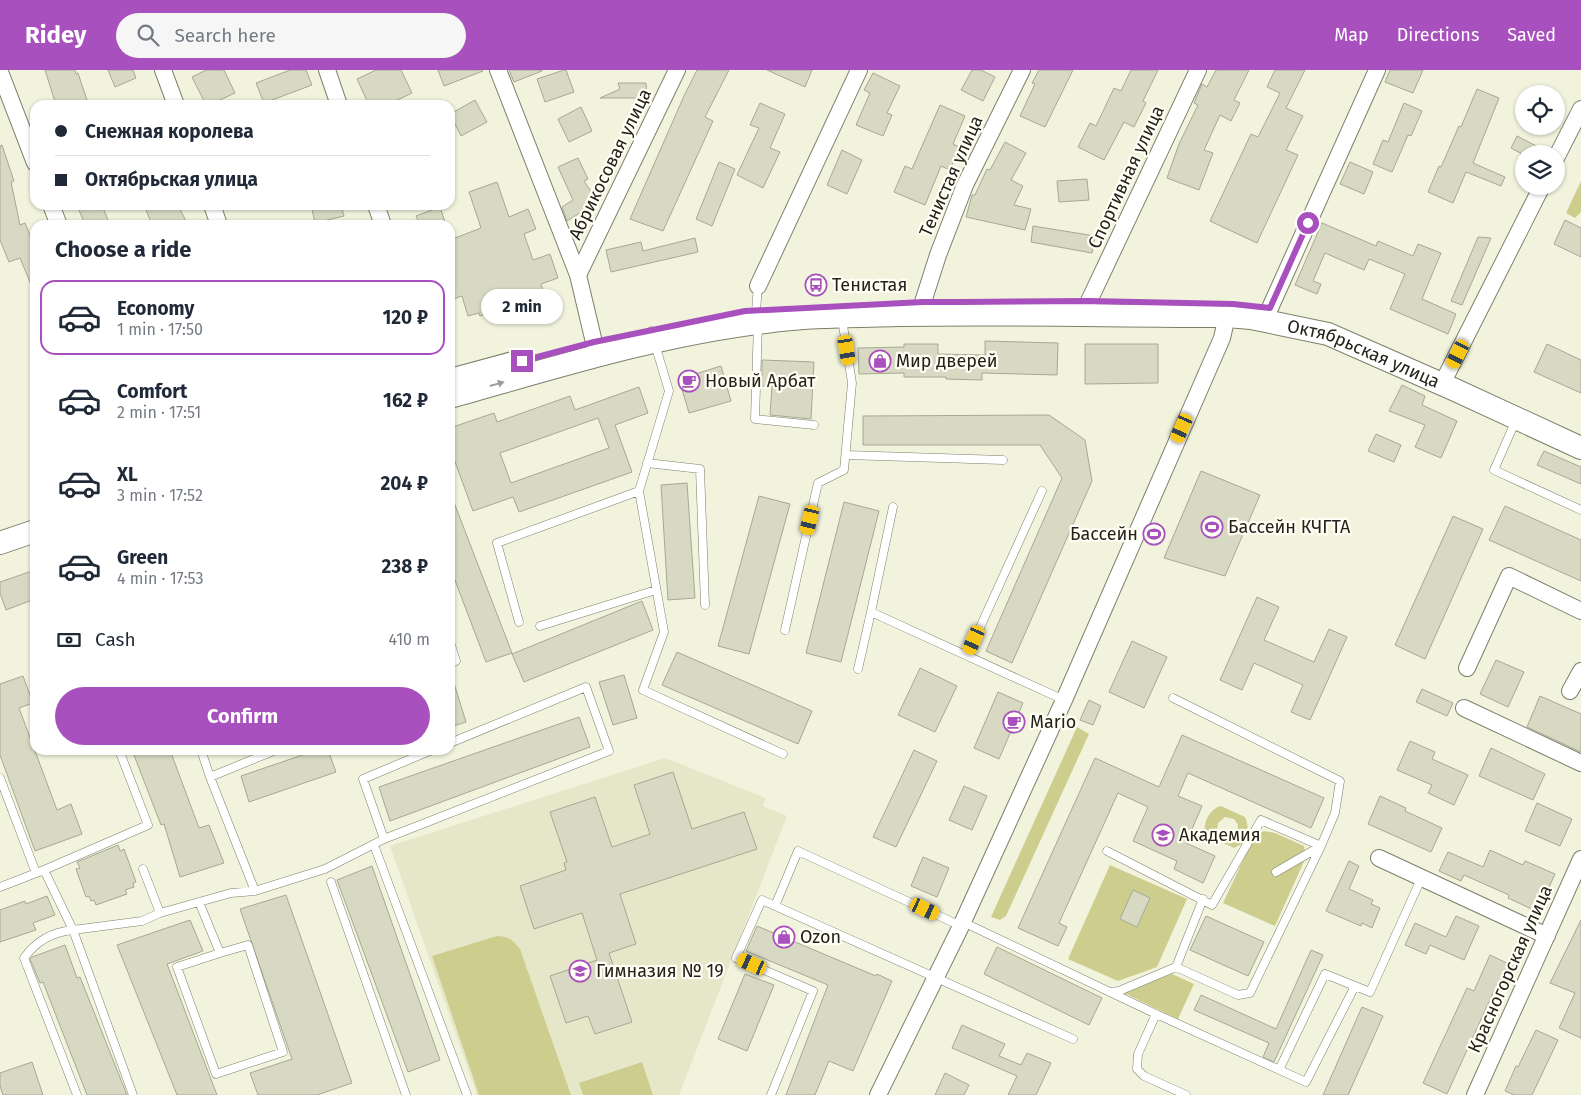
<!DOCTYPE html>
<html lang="en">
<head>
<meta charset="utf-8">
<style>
	:root { --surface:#fff; --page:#f6f6f7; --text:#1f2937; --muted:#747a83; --line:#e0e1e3; --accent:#a850bd }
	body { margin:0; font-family:"Fira Sans",sans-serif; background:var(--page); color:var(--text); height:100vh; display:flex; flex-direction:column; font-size:19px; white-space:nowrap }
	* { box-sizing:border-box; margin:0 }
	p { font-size:16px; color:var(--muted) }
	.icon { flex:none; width:28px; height:28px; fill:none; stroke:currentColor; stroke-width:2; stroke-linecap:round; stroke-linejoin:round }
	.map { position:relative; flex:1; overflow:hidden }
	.side { position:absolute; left:30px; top:150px; width:425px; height:535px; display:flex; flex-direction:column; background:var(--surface); border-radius:15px; box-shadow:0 1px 4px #0004 }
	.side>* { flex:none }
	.top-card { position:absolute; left:30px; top:30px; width:425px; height:110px; border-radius:15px; box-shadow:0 1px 4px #0004; display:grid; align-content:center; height:110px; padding:0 25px; background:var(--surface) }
	.controls { position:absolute; left:1515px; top:15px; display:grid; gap:10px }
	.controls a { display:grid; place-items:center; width:50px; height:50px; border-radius:50%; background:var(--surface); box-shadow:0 1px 4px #0004; font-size:25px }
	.end { position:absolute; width:22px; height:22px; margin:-11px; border:6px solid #a850bd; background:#fff; box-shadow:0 0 0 2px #fff }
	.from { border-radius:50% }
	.bubble { position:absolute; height:35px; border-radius:18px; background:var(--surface); box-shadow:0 1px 4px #0004; font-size:16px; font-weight:700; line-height:35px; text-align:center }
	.car { position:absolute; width:15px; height:30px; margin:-15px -8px; border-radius:6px; box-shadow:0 0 4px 1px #0007; background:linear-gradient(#f5c518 24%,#345 0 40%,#f5c518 0 76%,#345 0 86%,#f5c518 0) }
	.top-card b { display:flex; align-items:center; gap:18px; height:48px; font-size:19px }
	.top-card b+b { border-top:1px solid var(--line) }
	.top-card i { width:12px; height:12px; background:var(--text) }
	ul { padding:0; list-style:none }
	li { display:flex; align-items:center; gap:15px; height:75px; margin:0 10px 8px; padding:0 15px; border:2px solid transparent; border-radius:15px }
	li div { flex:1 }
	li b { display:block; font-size:19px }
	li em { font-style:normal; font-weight:700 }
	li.on { border-color:var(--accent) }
	li>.icon { width:45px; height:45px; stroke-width:1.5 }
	h2 { padding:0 25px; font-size:22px; line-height:60px }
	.pay { display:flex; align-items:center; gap:12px; height:55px; padding:0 25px; font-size:19px }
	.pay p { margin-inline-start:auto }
	.cta { display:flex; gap:10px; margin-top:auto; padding:10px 25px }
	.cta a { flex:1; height:58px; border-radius:30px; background:var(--accent); color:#fff; font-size:20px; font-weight:700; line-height:58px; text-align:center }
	header { display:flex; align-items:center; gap:30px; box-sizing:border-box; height:70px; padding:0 25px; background:var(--accent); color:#fff }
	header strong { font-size:24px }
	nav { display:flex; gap:28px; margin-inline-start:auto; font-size:18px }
	.search { width:350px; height:45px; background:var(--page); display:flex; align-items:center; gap:12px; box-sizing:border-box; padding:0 18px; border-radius:28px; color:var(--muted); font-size:19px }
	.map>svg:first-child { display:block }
</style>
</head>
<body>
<header>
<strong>Ridey</strong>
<div class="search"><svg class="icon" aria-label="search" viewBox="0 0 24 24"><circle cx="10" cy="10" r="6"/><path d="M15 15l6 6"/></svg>Search here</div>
<nav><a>Map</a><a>Directions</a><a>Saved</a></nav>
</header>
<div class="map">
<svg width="1581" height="1025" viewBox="0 0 1581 1025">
	<rect width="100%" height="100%" fill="#f2f3dd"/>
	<path fill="#e6e7c9" d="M665,688L766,728L763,736L787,746L679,1025H477L390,776Z"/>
	<path fill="#cdce8d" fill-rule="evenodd" d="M1581,111V142L1575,148L1566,143Z
		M1077,657L1089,664L1006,846L1000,850L991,847Z
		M1221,736L1245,747C1250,759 1247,763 1242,774L1234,778L1205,764C1203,753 1209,739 1221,736ZM1225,747L1234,749L1238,755L1237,763L1231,768H1222L1217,761L1218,753Z
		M1264,761L1275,763L1304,776L1306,787L1275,856L1223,833L1255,765Z
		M1110,795L1187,829L1157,897L1118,911L1068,889ZM1133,821L1150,828L1137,857L1121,849Z
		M497,866C508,866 513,870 520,879L571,1025H479L432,886Z
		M1172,904L1194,914L1178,949L1122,922Z
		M642,992L653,1025H583L579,1013Z"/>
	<path fill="#d8d9c3" stroke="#a7a893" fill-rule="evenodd" d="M45,0H75L76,4L78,3L87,30L71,35H56Z
		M108,0H133L136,8L115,17Z
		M206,0H224L235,23L209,35H206L192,7Z
		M290,0H306L312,15L264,33L256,13Z
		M376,0H401L412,23L387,35H369L357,9Z
		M438,0H482L483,1L444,16Z
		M509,0H542V1L514,12Z
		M564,0H566L574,22L545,32L537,9Z
		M697,0H729L705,47L713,51L663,161L630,149L684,26Z
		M767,0H812L805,17Z
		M972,0H981L995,7L983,31L961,20Z
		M1039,0H1073L1045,57L1020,46L1035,14L1032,13Z
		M1131,0H1158L1143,31L1146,33L1134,57L1124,52L1104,90L1078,77L1090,53L1096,56L1114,18L1121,21Z
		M1216,0H1249L1234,30L1240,33L1231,51L1220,45L1204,80L1213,83L1199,120L1167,108L1179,74L1198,35L1194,33L1202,14L1207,17Z
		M1275,0H1305L1286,38L1303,46L1286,80L1298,85L1257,173L1210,151L1251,64L1258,67L1280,23L1267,17Z
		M1390,0H1423L1413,23L1385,12Z
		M873,3L900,16L887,43L892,45L883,66L856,55L870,23L864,20Z
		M618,13H646L647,28H600L620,19Z
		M1477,19L1499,28L1473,93L1505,107L1501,116L1466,102L1453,133L1428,122L1439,96L1441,97L1459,56L1461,57Z
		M475,30L487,52L461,66L450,44Z
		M760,33L785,44L770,78L780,82L763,118L737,105L759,58L750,55Z
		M1404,33L1422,41L1411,66L1408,65L1392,102L1373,94L1383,70L1388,72Z
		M940,35L965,46L953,74L959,77L950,100L941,96L925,135L894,122L905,96L912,99Z
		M581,37L592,61L569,72L558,49Z
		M1517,66L1548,82L1547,84H1522L1511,78Z
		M1005,72L1026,83L1011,110L1023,116L1014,135L1031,139L1025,160L966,147L972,125H975L987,99L990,100Z
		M2,75L14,111L11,112L20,155L25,153L35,177V224L20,188L9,192L0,170V76Z
		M842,80L862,90L847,124L827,115Z
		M578,88L588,109L584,111L598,132L567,151L562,137L573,130L558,97Z
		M719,92L735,99L712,156L696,149Z
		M1350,92L1373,102L1364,124L1340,114Z
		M1087,109L1089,130L1059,132L1057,111Z
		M497,112L509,147L528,139L536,159L524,164L533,190L550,184L558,208L541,214L549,239L513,253L508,238L480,246L479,243L468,246L462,226L450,230V170L481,158L469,122Z
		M91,135H102L110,155H85L79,140Z
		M144,135H178L188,155H152Z
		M311,135H341L344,146L315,153Z
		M440,137L446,155H420L416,146Z
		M1565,150L1581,158V187L1554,174Z
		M1322,153L1376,176L1378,171L1413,186L1418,174L1441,183L1422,229L1456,244L1448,264L1390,239L1405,204L1369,189L1364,200L1325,183L1313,211L1321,214L1317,224L1295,215Z
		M1033,156L1095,166L1092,183L1031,172Z
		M1478,167L1491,168L1462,235L1451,231Z
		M695,168L698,182L611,202L606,180L641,172L643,181Z
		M985,271L1058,273L1057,305L982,303V310L946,309V307H904V303L859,304L858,278L904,277V274H938V284L985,285Z
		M1085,274H1158V313L1085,314Z
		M1547,274L1581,290V323L1534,302Z
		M762,290L814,292L811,349L770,345L772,316H762Z
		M721,296L731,331L689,343L679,309Z
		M1402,315L1425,326L1422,335L1457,351L1441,388L1415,377L1425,355L1389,341Z
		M639,317L648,343L615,355L632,402L519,442L513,427L473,441L454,389L450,391V358L494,343L497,352L570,326L575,340ZM598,348L609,378L511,413L500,383Z
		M1049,345L1085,370L1092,411L1012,593L986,581L1062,408L1040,375H863V346Z
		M1376,364L1401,375L1394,392L1368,381Z
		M1544,381L1581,397V414L1537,395Z
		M1201,401L1260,425L1225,506L1164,488Z
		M687,413L695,528L668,530L661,415Z
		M450,422L512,583L486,592L450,497Z
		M759,426L790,434L749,584L718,576Z
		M844,432L879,441L841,592L806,583Z
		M1505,436L1581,470V511L1489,470Z
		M1453,446L1483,459L1425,589L1395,575Z
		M35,500V529L6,540L0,523V512Z
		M1257,527L1279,537L1264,570L1314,592L1329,559L1347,567L1310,650L1291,642L1303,615L1254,593L1242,620L1220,610Z
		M642,531L653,560L524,612L512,584Z
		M1132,571L1167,587L1144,638L1109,622Z
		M677,582L812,641L798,674L662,615Z
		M1496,590L1524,602L1508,637L1480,624Z
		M920,598L957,616L935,662L898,645Z
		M624,605L637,648L613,655L599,612Z
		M23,606L33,633L19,638L57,740L71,734L82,764L35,781L0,685V614Z
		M453,610L466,652L450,657V611Z
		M1422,619L1453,633L1447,646L1416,632Z
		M998,622L1023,633L999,689L974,678Z
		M1540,626L1581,644V682L1527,657Z
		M1089,630L1101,636L1093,655L1080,650Z
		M579,647L590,677L390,751L379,717Z
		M1182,665L1324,728L1311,758L1188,703L1178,726L1202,736L1186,773L1215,786L1203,813L1174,799L1177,791L1133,771L1148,737L1118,723L1059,853L1067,857L1058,876L1018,858L1095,688L1159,717Z
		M1410,671L1435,682L1432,689L1468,705L1454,735L1428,723L1432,715L1397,700Z
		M1491,678L1545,704L1533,730L1479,706Z
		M132,680H170L199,758L209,755L224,793L180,807L164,754L161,755Z
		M317,680H328L336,702L249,732L241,706Z
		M914,680L937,691L896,777L873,767Z
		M673,702L692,759L744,742L757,779L620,824L636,874L609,883L632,952L595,964L588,946L566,953L550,906L597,890L582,843L534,859L520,816L566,800L564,793L567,792L550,742L595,727L612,777L650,764L634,715Z
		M964,716L987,726L972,760L949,750Z
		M1380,726L1406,738L1405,741L1442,758L1431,782L1368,754Z
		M1537,733L1572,749L1560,776L1525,761Z
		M118,775L120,781L124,779L136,812L133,813L134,817L125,820L127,824L96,835L94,830L91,831L89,826L86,827L76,799L80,798L77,792Z
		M1490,780L1523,795L1525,791L1555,804L1538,842L1508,828L1509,825L1464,805L1461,811L1439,801L1448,782L1483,797Z
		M923,787L949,798L937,827L911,816Z
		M1349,791L1359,796L1349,819L1373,830L1371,834L1380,838L1372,858L1362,853L1361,856L1326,841Z
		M372,796L440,990L408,1002L337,810Z
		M1133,820L1150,828L1137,857L1120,849Z
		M286,825L352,1013L317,1025H258L250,1003L292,989L240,839Z
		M47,826L55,845L33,853L36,860L0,872V840L25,831L26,834Z
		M1206,846L1264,872L1248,906L1190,880Z
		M1456,846L1479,856L1464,890L1430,875L1426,884L1405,875L1415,853L1446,867Z
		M190,850L203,881L167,894L217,1025H177L117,875Z
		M1581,850V968L1559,958L1575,923L1550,913Z
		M757,856L876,906L877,904L892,911L853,1001L829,991L815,1025H786L828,915L746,881Z
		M65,875L77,908L80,907L127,1025H87L43,912L40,913L30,889L32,887Z
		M997,877L1102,928L1089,955L984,904Z
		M1311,880L1323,885L1274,992L1263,987L1269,973L1194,940L1201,925L1276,959Z
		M1490,885L1513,896L1500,924L1494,921L1447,1024L1423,1013L1467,918L1474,921Z
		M745,904L774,915L747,981L718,969Z
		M1362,937L1383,946L1348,1025H1323Z
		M962,955L1005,974L999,986L1021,995L1027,983L1051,993L1036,1025H1008L1017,1006L952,978Z
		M1536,960L1558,970L1532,1025H1514L1505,1021L1516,996L1518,997Z
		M32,992L43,1025H3L0,1016V1003Z
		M945,1003L969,1015L964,1025H935Z"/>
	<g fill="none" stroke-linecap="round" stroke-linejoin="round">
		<g stroke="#7e7f6b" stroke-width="9">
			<path id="lane" d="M758,216L756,241L758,253L755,349L814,355
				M651,261L669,321L639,421L664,562L643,620L783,684
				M1516,350L1494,400L1581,440
				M846,385L1003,390
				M647,393L700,399L705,535
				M871,542L1064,630
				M519,552L497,473L639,421
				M540,556L656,520
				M785,560L818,413L844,400L852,313L842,249
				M450,572L456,591L450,594
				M967,586L1042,421
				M858,599L871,542L893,437
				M1173,628L1340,711L1335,743L1321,776L1250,923L1238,925L1176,897L1203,829
				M201,680L210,707L255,821
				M210,707L276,680
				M0,708L36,803
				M384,769L363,709L432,680
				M374,775L467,1025
				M1107,781L1212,835L1261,750L1321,776L1276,802
				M143,799L160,843
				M44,800L148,755L119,680
				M331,812L406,1025
				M0,817L44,800L73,860L142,851L160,843L199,832L231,823L255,821L325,799L384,769L609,681L586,617L450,673
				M199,832L220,883L177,897L216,1004L283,982L248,875L220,883
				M775,836L798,781L961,856
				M963,852L1156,944L1306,1012L1355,916
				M1110,922L1119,921L1176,897
				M1156,944L1138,984L1137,999L1144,1006L1186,1025
				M1279,1000L1325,904L1370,922L1421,809
				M77,1025L24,888C36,871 53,862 73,860L133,1025
				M771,1025L813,921L736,888L762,830L1073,969"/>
		</g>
		<g stroke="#7e7f6b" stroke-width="18">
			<path id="street" d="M163,0L176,35
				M327,0L339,35
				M498,0L578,205L597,285
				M0,2L35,93
				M1556,88L1581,39
				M51,135L59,155
				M212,135L219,155
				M376,135L383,155
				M578,205L677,0
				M758,216L859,0
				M1089,231L1198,0
				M923,232L938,185L965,115L1022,0
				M1270,238L1377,0
				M1442,314L1542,116
				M1467,598L1509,506L1581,541
				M1570,621L1581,601
				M1464,638L1581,693
				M1379,788L1547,866
				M878,1025L961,856L1064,630L1222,268L1227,246
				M1475,1025L1581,789"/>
		</g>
		<g stroke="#7e7f6b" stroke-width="24">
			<g id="secondary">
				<path d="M450,310L524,290"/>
				<path id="s1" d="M450,327C554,298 657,265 765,252C809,246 855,246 899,245C1008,243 1118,246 1227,246L1251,248L1328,264L1453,319L1581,378"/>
				<path d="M0,473L35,461"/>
			</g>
		</g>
		<use href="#lane" stroke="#fff" stroke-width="8"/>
		<use href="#street" stroke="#fff" stroke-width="16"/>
		<use href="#secondary" stroke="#fff" stroke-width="22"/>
	</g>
	<defs><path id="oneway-solid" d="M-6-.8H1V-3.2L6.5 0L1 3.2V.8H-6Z" transform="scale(1.25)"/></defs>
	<use fill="#9c9c98" href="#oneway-solid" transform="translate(497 314) rotate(-16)"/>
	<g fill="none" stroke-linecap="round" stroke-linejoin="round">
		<path stroke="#a850bd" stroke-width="6" d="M522,291L594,272L745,241L923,232H960L1089,231L1233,234L1270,238L1308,153"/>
	</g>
	<defs>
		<g id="bus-ring" transform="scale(1.125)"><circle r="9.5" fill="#fffff6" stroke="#a850bd" stroke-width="1.5"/><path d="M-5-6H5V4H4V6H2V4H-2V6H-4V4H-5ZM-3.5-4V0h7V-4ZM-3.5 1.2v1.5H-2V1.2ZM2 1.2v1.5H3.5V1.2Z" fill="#a850bd"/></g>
		<g id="shop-ring" transform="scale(1.125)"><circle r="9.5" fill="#fffff6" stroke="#a850bd" stroke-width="1.5"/><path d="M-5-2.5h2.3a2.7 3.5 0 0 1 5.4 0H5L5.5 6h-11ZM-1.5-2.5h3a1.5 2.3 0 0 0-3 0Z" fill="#a850bd"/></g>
		<g id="cafe-ring" transform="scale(1.125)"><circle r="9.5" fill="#fffff6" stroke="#a850bd" stroke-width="1.5"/><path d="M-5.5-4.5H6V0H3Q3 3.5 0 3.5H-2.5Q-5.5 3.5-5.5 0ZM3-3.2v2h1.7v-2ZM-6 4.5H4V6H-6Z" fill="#a850bd"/></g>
		<g id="stadium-ring" transform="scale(1.125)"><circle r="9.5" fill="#fffff6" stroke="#a850bd" stroke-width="1.5"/><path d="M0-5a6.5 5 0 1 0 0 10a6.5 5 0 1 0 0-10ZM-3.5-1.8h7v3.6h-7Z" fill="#a850bd"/></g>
		<g id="school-ring" transform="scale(1.125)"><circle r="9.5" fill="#fffff6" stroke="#a850bd" stroke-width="1.5"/><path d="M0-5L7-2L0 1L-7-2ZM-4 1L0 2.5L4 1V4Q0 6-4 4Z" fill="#a850bd"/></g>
	</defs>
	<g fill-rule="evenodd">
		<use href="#bus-ring" x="816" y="215"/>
		<use href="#shop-ring" x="880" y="291"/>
		<use href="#cafe-ring" x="689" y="311"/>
		<use href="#stadium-ring" x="1212" y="457"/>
		<use href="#stadium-ring" x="1154" y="464"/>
		<use href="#cafe-ring" x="1014" y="652"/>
		<use href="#school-ring" x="1163" y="765"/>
		<use href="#shop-ring" x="784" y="867"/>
		<use href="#school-ring" x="580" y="901"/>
	</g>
	<g text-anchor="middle" stroke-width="4.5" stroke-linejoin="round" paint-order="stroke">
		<g font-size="18" fill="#23231b" stroke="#fffff6">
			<text transform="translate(610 94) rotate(-64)" y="6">Абрикосовая улица</text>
			<text transform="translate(951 106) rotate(-66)" y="6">Тенистая улица</text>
			<text transform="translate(1126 107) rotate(-65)" y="6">Спортивная улица</text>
			<text dy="6" stroke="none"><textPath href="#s1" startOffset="929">Октябрьская улица</textPath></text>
			<text transform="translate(1510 899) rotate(-66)" y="6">Красногорская улица</text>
		</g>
		<g font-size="18" fill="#23231b" stroke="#fffff6" text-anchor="start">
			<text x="832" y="221">Тенистая</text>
			<text x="896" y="297">Мир дверей</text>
			<text x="705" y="317">Новый Арбат</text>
			<text x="1228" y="463">Бассейн КЧГТА</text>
			<text x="1138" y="470" text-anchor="end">Бассейн</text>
			<text x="1030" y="658">Mario</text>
			<text x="1179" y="771">Академия</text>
			<text x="800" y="873">Ozon</text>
			<text x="596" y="907">Гимназия № 19</text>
		</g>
	</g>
</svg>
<div class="controls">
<a><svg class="icon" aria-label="locate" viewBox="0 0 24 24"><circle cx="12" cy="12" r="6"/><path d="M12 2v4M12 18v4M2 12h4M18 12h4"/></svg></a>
<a><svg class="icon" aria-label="layers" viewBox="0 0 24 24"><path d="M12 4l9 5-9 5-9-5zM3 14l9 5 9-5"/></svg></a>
</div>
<i class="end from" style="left:1308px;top:153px"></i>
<i class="end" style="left:522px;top:291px"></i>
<div class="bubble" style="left:481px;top:219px;width:82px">2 min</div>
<i class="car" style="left:847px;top:280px;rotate:171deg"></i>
<i class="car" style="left:1458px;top:284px;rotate:207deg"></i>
<i class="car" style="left:1182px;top:358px;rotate:204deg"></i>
<i class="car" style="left:810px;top:450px;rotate:193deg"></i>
<i class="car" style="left:974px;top:570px;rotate:204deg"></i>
<i class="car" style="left:925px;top:839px;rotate:115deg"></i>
<i class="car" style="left:752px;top:894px;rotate:294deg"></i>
<div class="top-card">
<b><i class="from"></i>Снежная королева</b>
<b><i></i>Октябрьская улица</b>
</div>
<section class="side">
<h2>Choose a ride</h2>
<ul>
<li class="on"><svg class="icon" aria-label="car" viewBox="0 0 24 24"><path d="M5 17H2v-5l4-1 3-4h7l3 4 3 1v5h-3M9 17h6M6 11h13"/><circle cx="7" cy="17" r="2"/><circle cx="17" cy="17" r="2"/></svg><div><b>Economy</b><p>1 min · 17:50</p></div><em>120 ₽</em></li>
<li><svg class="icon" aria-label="car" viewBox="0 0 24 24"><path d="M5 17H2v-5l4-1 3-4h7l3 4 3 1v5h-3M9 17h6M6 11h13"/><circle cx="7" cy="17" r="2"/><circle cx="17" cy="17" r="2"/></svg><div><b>Comfort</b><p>2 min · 17:51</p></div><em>162 ₽</em></li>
<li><svg class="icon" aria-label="car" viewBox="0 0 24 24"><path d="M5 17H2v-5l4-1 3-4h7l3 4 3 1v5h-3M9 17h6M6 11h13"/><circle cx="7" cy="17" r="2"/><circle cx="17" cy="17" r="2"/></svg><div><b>XL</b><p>3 min · 17:52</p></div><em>204 ₽</em></li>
<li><svg class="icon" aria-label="car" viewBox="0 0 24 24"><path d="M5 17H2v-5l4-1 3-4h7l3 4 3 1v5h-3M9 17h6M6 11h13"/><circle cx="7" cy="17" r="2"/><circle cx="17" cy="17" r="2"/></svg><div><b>Green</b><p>4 min · 17:53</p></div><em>238 ₽</em></li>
</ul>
<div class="pay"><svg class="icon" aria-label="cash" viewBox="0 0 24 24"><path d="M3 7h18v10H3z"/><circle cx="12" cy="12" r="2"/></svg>Cash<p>410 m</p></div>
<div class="cta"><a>Confirm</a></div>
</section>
</div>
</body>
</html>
